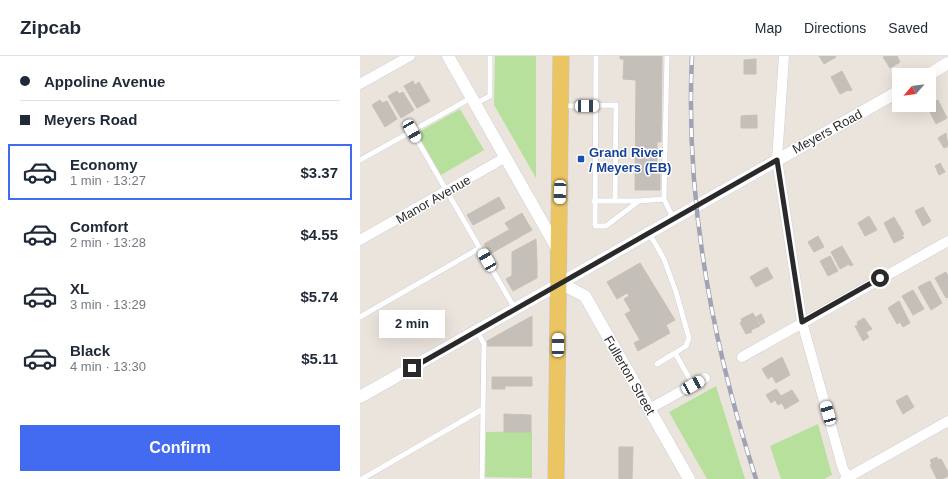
<!DOCTYPE html>
<html lang="en">
<head>
<meta charset="utf-8">
<style>
	:root { --surface:#fff; --page:#f2f2f3; --text:#1f2937; --muted:#747a83; --line:#e0e1e3; --accent:#436bf2 }
	body { margin:0; font-family:Helvetica,sans-serif; background:var(--page); color:var(--text); height:100vh; display:flex; flex-direction:column; font-size:15px; white-space:nowrap }
	* { box-sizing:border-box; margin:0 }
	p { font-size:13px; color:var(--muted) }
	.icon { flex:none; width:22px; height:22px; fill:none; stroke:currentColor; stroke-width:2; stroke-linecap:round; stroke-linejoin:round }
	.map { position:relative; flex:1; overflow:hidden }
	.sheet { display:flex; flex-direction:column; background:var(--surface); width:360px }
	.sheet>* { flex:none }
	.guide { display:grid; align-content:center; height:88px; padding:0 20px; background:var(--surface) }
	.needle { width:26px; rotate:242deg }
	.tools { position:absolute; left:532px; top:12px; display:grid; gap:8px }
	.tools a { display:grid; place-items:center; width:44px; height:44px; border-radius:0px; background:var(--surface); box-shadow:0 4px 16px #0002; font-size:20px }
	.end { position:absolute; width:18px; height:18px; margin:-9px; border:5px solid #2a2a2a; background:#fff; box-shadow:0 0 0 2px #fff }
	.from { border-radius:50% }
	.bubble { position:absolute; height:28px; border-radius:0px; background:var(--surface); box-shadow:0 4px 16px #0002; font-size:13px; font-weight:700; line-height:28px; text-align:center }
	.car { position:absolute; width:12px; height:24px; margin:-12px -6px; border-radius:5px; box-shadow:0 0 3px 1px #0007; background:linear-gradient(#fff 24%,#345 0 40%,#fff 0 76%,#345 0 86%,#fff 0) }
	.guide b { display:flex; align-items:center; gap:14px; height:38px; font-size:15px }
	.guide b+b { border-top:1px solid var(--line) }
	.guide i { width:10px; height:10px; background:var(--text) }
	ul { padding:0; list-style:none }
	li { display:flex; align-items:center; gap:12px; height:56px; margin:0 8px 6px; padding:0 12px; border:2px solid transparent; border-radius:0px }
	li div { flex:1 }
	li b { display:block; font-size:15px }
	li em { font-style:normal; font-weight:700 }
	li.active { border-color:var(--accent) }
	li>.icon { width:36px; height:36px; stroke-width:1.5 }
	.button { display:flex; gap:8px; margin-top:auto; padding:8px 20px }
	.button a { flex:1; height:46px; border-radius:0px; background:var(--accent); color:#fff; font-size:16px; font-weight:700; line-height:46px; text-align:center }
	header { display:flex; align-items:center; gap:24px; box-sizing:border-box; height:56px; padding:0 20px; background:var(--surface); border-bottom:1px solid var(--line) }
	header strong { font-size:19px }
	nav { display:flex; gap:22px; margin-inline-start:auto; font-size:14px }
	main { display:flex; flex:1; min-height:0 }
	.map>svg:first-child { display:block }
</style>
</head>
<body>
<header>
<strong>Zipcab</strong>
<nav><a>Map</a><a>Directions</a><a>Saved</a></nav>
</header>
<main>
<section class="sheet">
<div class="guide">
<b><i class="from"></i>Appoline Avenue</b>
<b><i></i>Meyers Road</b>
</div>
<ul>
<li class="active"><svg class="icon" aria-label="car" viewBox="0 0 24 24"><path d="M5 17H2v-5l4-1 3-4h7l3 4 3 1v5h-3M9 17h6M6 11h13"/><circle cx="7" cy="17" r="2"/><circle cx="17" cy="17" r="2"/></svg><div><b>Economy</b><p>1 min · 13:27</p></div><em>$3.37</em></li>
<li><svg class="icon" aria-label="car" viewBox="0 0 24 24"><path d="M5 17H2v-5l4-1 3-4h7l3 4 3 1v5h-3M9 17h6M6 11h13"/><circle cx="7" cy="17" r="2"/><circle cx="17" cy="17" r="2"/></svg><div><b>Comfort</b><p>2 min · 13:28</p></div><em>$4.55</em></li>
<li><svg class="icon" aria-label="car" viewBox="0 0 24 24"><path d="M5 17H2v-5l4-1 3-4h7l3 4 3 1v5h-3M9 17h6M6 11h13"/><circle cx="7" cy="17" r="2"/><circle cx="17" cy="17" r="2"/></svg><div><b>XL</b><p>3 min · 13:29</p></div><em>$5.74</em></li>
<li><svg class="icon" aria-label="car" viewBox="0 0 24 24"><path d="M5 17H2v-5l4-1 3-4h7l3 4 3 1v5h-3M9 17h6M6 11h13"/><circle cx="7" cy="17" r="2"/><circle cx="17" cy="17" r="2"/></svg><div><b>Black</b><p>4 min · 13:30</p></div><em>$5.11</em></li>
</ul>
<div class="button"><a>Confirm</a></div>
</section>
<div class="map">
<svg width="588" height="423" viewBox="0 0 588 423">
	<rect width="100%" height="100%" fill="#ebe4dd"/>
	<path fill="#b6e09b" d="M135,0H176V122L134,49Z
		M100,53L124,94L81,119L57,77Z
		M356,330L385,423H347L309,356Z
		M458,368L472,419L464,423H421L410,390Z
		M172,375V422L125,421L126,376Z"/>
	<path fill="#c4bfb8" stroke="#c7c0b6" d="M260,0H302L301,86H297V109H300V134H275L276,24L263,23L264,3H260Z
		M459,0H476V1L464,8Z
		M526,0H537L540,6L530,12L523,1Z
		M396,3V18H384V4Z
		M482,15L492,34L490,35L488,34L480,38L471,21Z
		M53,25L55,29L59,26L70,45L57,52L44,30Z
		M37,35L39,38L43,36L54,54L41,62L28,40Z
		M20,44L22,47L27,45L37,63L25,71L12,49Z
		M578,44L587,62L576,68L567,50L570,45L572,47Z
		M397,59V72H381V60Z
		M586,77L588,90L584,92L578,82Z
		M580,107L585,116L579,119L575,110Z
		M139,141L145,152L113,169L107,159Z
		M563,151L571,165L563,170L555,155Z
		M162,157L166,164L149,173L145,167Z
		M509,160L517,174L505,180L498,167Z
		M534,161L544,178L542,179L544,182L534,187L524,167Z
		M166,164L172,174L130,198L124,188Z
		M458,180L464,191L454,196L448,186Z
		M176,183L177,206L152,220V196Z
		M482,190L493,209L490,210L489,208L480,213L471,196Z
		M470,200L478,215L468,220L460,205Z
		M177,206V222L153,235L146,223Z
		M280,207L315,264L306,269L310,277L278,295L274,287L280,284L265,258L271,255L264,243L269,240L267,237L257,243L247,226Z
		M407,211L413,222L396,231L390,221Z
		M586,216L588,220V241L586,242L575,222Z
		M570,225L582,247L571,254L558,231Z
		M553,234L564,253L553,259L542,240Z
		M539,245L550,267L543,271L540,266L537,268L528,252Z
		M393,257L400,270L391,274L392,276L386,278L380,267L382,265L381,263Z
		M401,258L405,266L401,269L396,261Z
		M172,260V290H127V285Z
		M504,262L512,273L506,276L509,281L503,285L495,270L498,269L497,266Z
		M422,301L430,319L416,327L412,320L408,323L402,313Z
		M132,321H172V330H145V333H132Z
		M416,333L421,340L432,334L439,345L425,353L422,347L418,349L415,344L411,347L406,339Z
		M547,339L554,351L543,358L536,345Z
		M144,358L171,359V376H144Z
		M259,391H273L272,423H259Z
		M577,401L578,404L581,403L588,416V420L582,423H577L570,409L572,408L570,404Z"/>
	<g fill="none" stroke-linecap="round" stroke-linejoin="round">
		<g stroke="#cbcfdb" stroke-width="6">
			<path id="service" d="M236,0L235,170H246L279,145L304,143L313,162
				M115,48L130,40V0
				M202,50L256,49L255,145
				M52,75L155,253
				M0,104L111,42
				M304,143L307,0
				M234,145H279
				M289,177L304,203L316,236L329,282L326,290L315,297L333,329
				M0,261L120,192
				M117,275L124,288L122,423
				M297,308L315,297
				M2,423L123,353"/>
		</g>
		<g stroke="#cbcfdb" stroke-width="11">
			<path id="minor" d="M424,0L417,103L442,266L483,413L489,423
				M0,28L50,0
				M0,184L146,101
				M382,301L588,185
				M289,353L345,322
				M485,423L588,365"/>
		</g>
		<g stroke="#cbcfdb" stroke-width="13">
			<path id="tertiary" d="M88,0L198,194
				M568,19L588,7
				M200,227L225,240L329,423
				M0,341L539,35"/>
		</g>
		<g stroke="#c3c3c3" stroke-width="17">
			<path id="primary" d="M196,423L201,0"/>
		</g>
		<use href="#service" stroke="#fff" stroke-width="5"/>
		<use href="#minor" stroke="#fff" stroke-width="10"/>
		<use href="#tertiary" stroke="#fff" stroke-width="12"/>
		<use href="#primary" stroke="#ebc562" stroke-width="16"/>
		<g stroke="#9fa3b4" stroke-width="4.5">
			<path id="rail" d="M332,0C325,143 352,287 396,423"/>
		</g>
		<use href="#rail" stroke="#fff" stroke-width="3" stroke-dasharray="9" stroke-linecap="butt"/>
	</g>
	<g fill="none" stroke-linecap="round" stroke-linejoin="round">
		<path stroke="#2a2a2a" stroke-width="5" d="M52,312L417,104L442,266L520,222"/>
	</g>
	<rect fill="#1a4fb4" stroke="#fff" stroke-width="1.5" x="217" y="99" width="8" height="8" rx="2"/>
	<g text-anchor="middle" stroke-width="3" stroke-linejoin="round" paint-order="stroke">
		<g font-size="13" fill="#2a2a2a" stroke="#fff">
			<text transform="translate(467 75) rotate(-29)" y="5">Meyers Road</text>
			<text transform="translate(73 143) rotate(-30)" y="5">Manor Avenue</text>
			<text transform="translate(270 319) rotate(60)" y="5">Fullerton Street</text>
		</g>
		<g font-size="13" font-weight="bold" fill="#164399" stroke="#fff" text-anchor="start">
			<text x="229" y="101">Grand River<tspan x="229" dy="15">/ Meyers (EB)</tspan></text>
		</g>
	</g>
</svg>
<div class="tools">
<a><svg class="needle" viewBox="-14 -14 28 28"><path d="M0-13l5 13h-10z" fill="#e53935"/><path d="M0 13l5-13h-10z" fill="#747a83"/></svg></a>
</div>
<i class="end from" style="left:520px;top:222px"></i>
<i class="end" style="left:52px;top:312px"></i>
<div class="bubble" style="left:19px;top:254px;width:66px">2 min</div>
<i class="car" style="left:227px;top:50px;rotate:89deg"></i>
<i class="car" style="left:52px;top:75px;rotate:150deg"></i>
<i class="car" style="left:200px;top:136px;rotate:182deg"></i>
<i class="car" style="left:127px;top:204px;rotate:330deg"></i>
<i class="car" style="left:198px;top:289px;rotate:1deg"></i>
<i class="car" style="left:333px;top:329px;rotate:61deg"></i>
<i class="car" style="left:468px;top:357px;rotate:344deg"></i>
</div>
</main>
</body>
</html>
